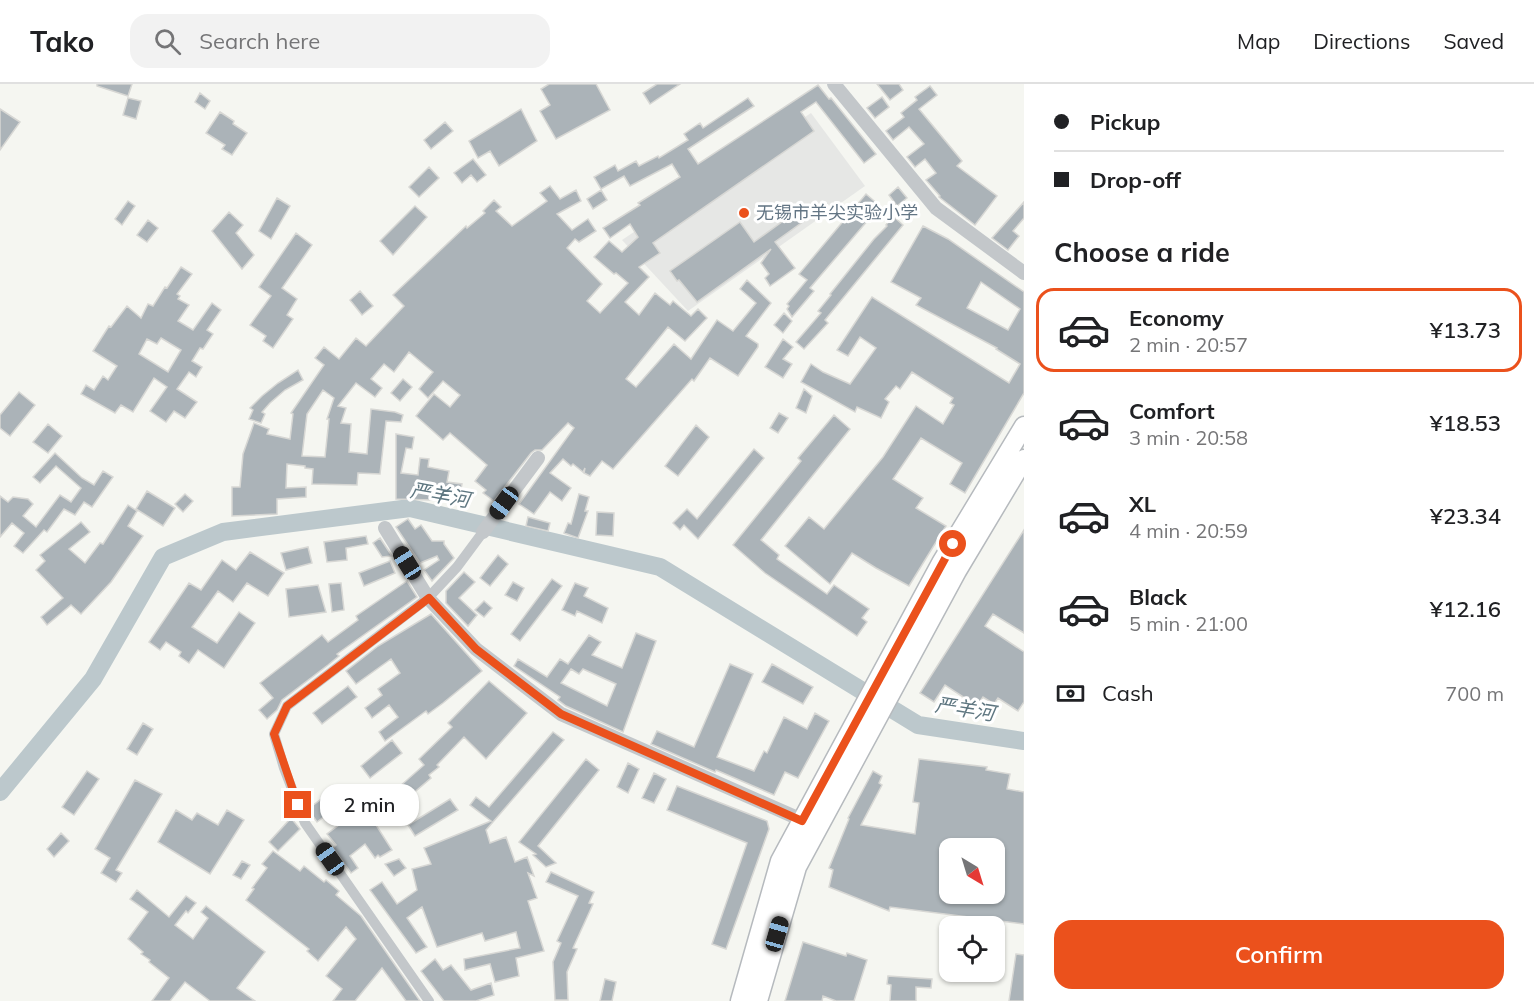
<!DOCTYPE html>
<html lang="en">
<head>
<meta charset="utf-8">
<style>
	:root { --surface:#fff; --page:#f2f2f2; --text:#202124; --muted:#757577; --line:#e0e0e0; --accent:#eb511c }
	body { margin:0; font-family:Mulish,"Noto Sans SC",sans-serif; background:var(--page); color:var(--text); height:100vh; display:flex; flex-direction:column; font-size:22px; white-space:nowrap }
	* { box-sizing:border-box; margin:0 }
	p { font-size:20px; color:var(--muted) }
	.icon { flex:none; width:33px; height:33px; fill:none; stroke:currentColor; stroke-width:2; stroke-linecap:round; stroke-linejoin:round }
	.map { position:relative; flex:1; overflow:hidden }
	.side { display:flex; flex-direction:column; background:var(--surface); width:510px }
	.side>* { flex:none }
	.guide { display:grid; align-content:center; height:132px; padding:0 30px; background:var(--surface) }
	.needle { width:39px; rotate:142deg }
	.controls { position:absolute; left:939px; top:754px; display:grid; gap:12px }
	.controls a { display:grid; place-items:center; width:66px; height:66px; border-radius:12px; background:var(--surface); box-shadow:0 2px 4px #0004; font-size:30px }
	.end { position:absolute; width:27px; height:27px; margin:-14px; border:8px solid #eb511c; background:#fff; box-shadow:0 0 0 3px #fff }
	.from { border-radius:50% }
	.bubble { position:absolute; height:42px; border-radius:18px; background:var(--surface); box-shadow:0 2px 4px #0004; font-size:20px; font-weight:600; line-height:42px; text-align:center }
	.car { position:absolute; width:18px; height:36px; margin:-18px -9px; border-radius:8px; box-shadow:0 0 4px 2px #0007; background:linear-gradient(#222 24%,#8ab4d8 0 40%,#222 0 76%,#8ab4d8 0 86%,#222 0) }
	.guide b { display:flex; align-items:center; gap:21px; height:57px; font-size:22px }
	.guide b+b { border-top:2px solid var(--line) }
	.guide i { width:15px; height:15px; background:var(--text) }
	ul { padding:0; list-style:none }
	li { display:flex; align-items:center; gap:18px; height:84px; margin:0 12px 9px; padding:0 18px; border:3px solid transparent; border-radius:18px }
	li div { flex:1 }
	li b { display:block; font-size:22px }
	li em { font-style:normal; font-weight:600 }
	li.on { border-color:var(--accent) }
	li>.icon { width:54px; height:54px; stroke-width:1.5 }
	h2 { padding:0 30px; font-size:27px; line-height:72px }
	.pay { display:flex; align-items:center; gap:15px; height:66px; padding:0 30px; font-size:22px }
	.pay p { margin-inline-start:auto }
	.button { display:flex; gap:12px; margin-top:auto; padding:12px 30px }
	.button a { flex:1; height:69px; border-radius:18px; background:var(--accent); color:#fff; font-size:24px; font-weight:600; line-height:69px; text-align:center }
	header { display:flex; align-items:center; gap:36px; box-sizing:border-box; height:84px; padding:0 30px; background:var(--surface); border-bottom:2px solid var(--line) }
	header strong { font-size:28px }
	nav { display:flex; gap:33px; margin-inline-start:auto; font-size:21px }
	.search { width:420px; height:54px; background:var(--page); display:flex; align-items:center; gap:15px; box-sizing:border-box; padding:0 21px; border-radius:18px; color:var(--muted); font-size:22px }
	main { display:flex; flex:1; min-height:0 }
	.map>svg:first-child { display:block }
</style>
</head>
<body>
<header>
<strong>Tako</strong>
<div class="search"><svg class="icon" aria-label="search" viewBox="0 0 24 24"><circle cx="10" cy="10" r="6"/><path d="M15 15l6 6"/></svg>Search here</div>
<nav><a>Map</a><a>Directions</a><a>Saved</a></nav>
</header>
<main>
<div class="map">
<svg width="1024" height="917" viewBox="0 0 1024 917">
	<rect width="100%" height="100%" fill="#f5f6f1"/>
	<path fill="#e6e7e5" d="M811,29L865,102L688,227L622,156Z"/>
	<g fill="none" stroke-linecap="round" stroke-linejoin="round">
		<path stroke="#bcc8cc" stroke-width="18" d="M0,708L93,595L163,473L223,448L410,424L660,483L918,641L1024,657"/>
	</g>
	<path fill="#abb3b8" stroke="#d7d7d4" stroke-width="1.5" fill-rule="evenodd" d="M97,0H132L128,12L97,2Z
		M549,0H596L610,26L556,55L540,27L550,21L541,5Z
		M657,0H680L650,20L643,9Z
		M877,0H899L903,6L890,16Z
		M818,1L829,15L831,14L876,70L864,79L816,18L801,28L814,47L653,159L660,169L639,183L649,193L625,218L639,231L655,209L670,221L673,217L691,232L698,225L707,234L685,257L668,243L626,295L636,303L674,260L691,275L717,236L733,247L756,219L740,205L747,196L771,219L746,252L758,260V263L738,292L710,274L694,297L692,295L613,385L602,377L590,392L584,389L585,384L583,388L573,380L571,382L563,375L550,389L571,404L562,417L550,408L534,430L519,420L574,344L568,339L542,366H535L531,369L494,417L483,409L486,406L475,397L487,381L450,349L443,356L416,332L434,310L450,323L460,311L443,297L428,314L419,305L433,288L409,268L394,288L384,280L371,295L382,304L375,313L356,299L338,322L346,324L341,339L351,340L349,368L367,370L371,325L395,328L403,331L401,338L386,337L380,390L358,389L357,401L312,400L313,385L305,384V382L287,380L286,404L306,403V413L277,415V430L232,432V403H240L243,370L254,339L269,345L267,350L290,355L293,330L291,329L324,281L315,274L324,263L339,275L356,254L366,262L404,222L393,211L466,142L467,144L485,129L483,127L494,116L501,123L496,127L512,142L547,117L540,109L550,102L560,115L576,106L581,117L557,130L572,146L588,135L596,147L579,158L575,155L567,164L602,200L587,217L600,229L628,199L616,189L614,190L594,173L609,157L622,168L638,153L630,140L610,154L603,144L640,121L638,119L680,93L672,80L630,102L624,92L601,105L594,93L615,81L618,87L636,77L639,82L658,72L659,74L688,56L684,50L700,39L703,44L748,14L754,22L688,65L698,80ZM323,306L334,314L327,335H329L325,373L302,372L307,330Z
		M930,2L937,11L919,25L962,77L957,82L997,112L975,141L939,113L940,112L926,96L936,89L925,75L915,83L907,73L924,60L909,43L893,56L886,47L904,33L901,29L917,16L915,13Z
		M200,9L210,17L205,25L195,18Z
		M882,13L889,23L875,34L867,24Z
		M128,14L141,17L136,35L123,31Z
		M0,25L20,38L0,66Z
		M521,25L537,57L499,82L490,67L478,74L469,57Z
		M220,28L234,37L233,40L247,49L232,71L222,65L225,61L206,49Z
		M445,38L453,47L431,65L424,56Z
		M473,75L486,91L477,98L471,91L462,99L454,89Z
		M429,83L439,94L419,113L409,103Z
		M898,103L907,114L897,122L889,111Z
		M601,106L607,116L593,125L587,115Z
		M866,110L880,122L810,204L814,207L792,233L787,225L789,222L787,220L807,196L799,190Z
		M277,114L290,122L271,155L259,147Z
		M128,117L135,122L122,141L115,135Z
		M1024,118V134L1013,147L1019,152L1008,166L992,154Z
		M415,122L427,133L393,171L380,157Z
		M797,127L804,137L775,158L795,184L770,202L765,194L769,190L761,179L771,165L697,218L679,196L677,197L670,187L740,138L754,158Z
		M229,128L243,141L236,149L254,171L242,185L212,147Z
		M893,132L903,141L825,236L828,239L804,265L796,258L821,229L818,227L831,211L830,210L874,155L887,142L886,141Z
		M148,136L158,144L147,158L137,151Z
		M923,142L948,155L1024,208V309L965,409L950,400L962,379L921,354L893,395L923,414L916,424L946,442L909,502L876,484L852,469L830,500L785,462L809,433L824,445L883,373L916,322L943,340L954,321L950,319L953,314L912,288L900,305L896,302L885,315L889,318L881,334L857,323L855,328L801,298L811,280L823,288L850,300L876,264L860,253L848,272L837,266L872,213L1009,299L1020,280L996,265L997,264L916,221L921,214L891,198ZM981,198L1020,225L1008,246L967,224Z
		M296,149L312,161L282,204L297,215L287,231L293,235L273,264L263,257L266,252L250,241L271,212L259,203Z
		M181,183L192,190L177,210L180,212L178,215L189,221L178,237L193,246L212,219L221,226L207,246L213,250L203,265L200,264L192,277L202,283L196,293L189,288L177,305L197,318L185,334L174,327L166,338L150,327L167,303L154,294L133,328L121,321L115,329L81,310L86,301L94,306L103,292L108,296L117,282L93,267L109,242L111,243L127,222L141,234L148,220L153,222L165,203L167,204ZM161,254L181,266L168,288L139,270L147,255L157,260Z
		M360,207L373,222L362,231L350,216Z
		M784,229L792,237L783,249L774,241Z
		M783,255L793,263L783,275L792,280L783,294L765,283Z
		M298,286L303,296L285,306L270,319L262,328L265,330L261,339L249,335L253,326L250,324L262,312L278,299Z
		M403,295L412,303L400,317L391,309Z
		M804,305L812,312L806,329L796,324Z
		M19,308L35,321L10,352L0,344V331Z
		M779,329L788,334L778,349L770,344Z
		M834,331L850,345L761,456L779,471L777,475L827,510L834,501L869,525L862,534L867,538L857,552L765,489L733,461L801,377L798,374Z
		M48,340L62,352L48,369L33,358Z
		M696,341L709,353L678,392L665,382Z
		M396,350L414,353L412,365L406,364L401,389L418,391L420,374L429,375L428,383L449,387L447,398L462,400L460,410L432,404V416L396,415Z
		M754,365L764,374L698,455L684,441L680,446L673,439L687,425L697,435Z
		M55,369L82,394L94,401L103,387L113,393L92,423L84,418L75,431L64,425L47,448L44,446L23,469L14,462L24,449L12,439L0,453V412L8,418L13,413L28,415L33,420L23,432L36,443L60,411L71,418L81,404L56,382L40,399L33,393Z
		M147,407L175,424L163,442L136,425Z
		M185,410L193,417L183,428L175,420Z
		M579,410L589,413L585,427H588L578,454L564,449L568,439L571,440Z
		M128,421L137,427L128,442L143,452L111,498L81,530L71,521L47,541L41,533L63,514L36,486L45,477L40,471L81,438L90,448L69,465L85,479L100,459L103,460Z
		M597,428L614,429L613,452L596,451Z
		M528,433L550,439L548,447L526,442Z
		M408,435L415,445L421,441L432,457H444V460L454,474L432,497L424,486L439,476L437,472L420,479L396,443Z
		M1024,446V549L993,530L985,542L1024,568V618L1018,627L998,614L994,620L983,613L977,622L945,601L934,618L920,609Z
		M366,452L368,460L346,464L347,476L327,478L324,458Z
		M380,454L392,472L382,473L373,459Z
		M308,463L312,479L286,486L281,469Z
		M250,468L284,489L268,512L247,499L233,518L218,507L192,543L217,559L239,528L255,539L224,584L198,566L189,579L179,572L181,568L166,558L160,566L149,558L189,499L201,506L222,476L236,486Z
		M498,471L508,480L490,502L480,494Z
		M390,477L395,489L364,502L359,489Z
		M464,488L475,498L459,514L477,531L468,542L446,519V507Z
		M552,495L562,502L520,557L511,550Z
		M407,497L417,513L337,570L339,572L328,581L282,616L277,626L267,635L259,626L273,614L260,599L322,551L328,558L358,536L356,532Z
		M513,498L524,504L517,517L505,511Z
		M341,499L344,526L332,528L329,500Z
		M575,499L588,504L584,512L608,524L602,539L577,527L575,532L562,526Z
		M318,501L326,528L289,533L286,505Z
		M484,517L492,524L484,533L475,526Z
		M431,530L482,587L443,619L428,630L426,627L385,657L379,648L398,633L389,621L372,634L365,624L382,611L378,605L400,589L391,575L356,600L346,587L378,562Z
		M636,549L656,557L623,648L566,622L558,616L560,613L514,582L518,575L547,593L560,575L568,580L589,551L601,558L592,571L622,584ZM571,585L579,590L583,585L616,600L607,622L561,599Z
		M730,580L753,590L717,673L754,687L764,667L767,669L784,633L807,645L815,629L829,637L798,694L785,688L774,711L716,686L715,688L651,660L657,647L694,663Z
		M772,580L813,603L803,620L762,598Z
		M489,597L527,629L486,675L464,653L437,681L439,683L429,691L431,694L376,741L392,766L380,773L378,771L375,774L365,760L350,772L358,784L351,789L333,764L336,761L327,750L377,712L382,718L424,681L419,675L452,643L448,639Z
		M348,602L357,613L322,640L313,629Z
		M143,639L153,645L137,671L127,665Z
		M553,648L564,656L486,746L490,759L506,753L515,778L527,773L534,792L528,789L537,814L528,817L544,867L516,874L519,892L495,898L490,880L465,886L464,875L520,864L516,848L485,857L482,849L437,863L422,823L407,834L427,863L416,869L370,806L382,798L397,820L417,806L412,785L431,780L424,764L491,737L470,721L476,713L489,723Z
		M392,656L402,669L370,694L361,682Z
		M586,675L599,686L538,762L556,779L546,783L533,771L536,770L519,758Z
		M919,675L987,683L986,686L1010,690L1007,705L1024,708V840L890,823L889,827L829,803L833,786L829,784L849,735L848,734L873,687L882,692L879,699L882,701L861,741L915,750L919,719L913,718ZM950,765H994V810H950Z
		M628,679L639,685L628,709L617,703Z
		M87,687L99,695L74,731L62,723Z
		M654,689L666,695L654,719L642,714Z
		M135,696L162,710L116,786L122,789L116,798L101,789L110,774L95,765Z
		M677,702L767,737L769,745L726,865L712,860L747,759L667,726Z
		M336,704L345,717L317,738L308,725Z
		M450,715L458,726L415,752L408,741Z
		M176,726L192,736L197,729L218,741L227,726L244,736L210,790L158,758Z
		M291,734L300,745L278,767L269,758Z
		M61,749L69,757L54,773L47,765Z
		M273,767L300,787L304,782L324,798L326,796L339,807L336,811L361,832L420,917H406L382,884L355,917H333L342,905L326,892L356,855L346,843L318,877L307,867L309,865L246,816L254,805L252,804L267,784L262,780Z
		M399,775L406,784L394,792L385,780Z
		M242,777L250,781L241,795L233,791Z
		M551,788L594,808L589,819L593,820L573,864L577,865L567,888L568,916H555L553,878L561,859L557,857L578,812L546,798Z
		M137,806L169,833L186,812L196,819L188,829L186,827L175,841L193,855L208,834L201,828L206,822L265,868L237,904L255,917H210L185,898L170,917H152L169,894L149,878L150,876L141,870L143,868L128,855L148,828L130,815Z
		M803,858L846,872L847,869L867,876L854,917H836L823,912L822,917H785Z
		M1016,870L1024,871V917H1009Z
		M435,875L443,886L451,881L471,906L491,899L494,911L476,917H444L421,887Z
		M888,892L932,895L931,904L916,903V917H890L891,901L887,900Z
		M605,895L616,898L612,917H600Z"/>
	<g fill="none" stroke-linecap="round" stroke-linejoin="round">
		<g stroke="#b6babe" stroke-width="21">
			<path id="primary" d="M740,917L780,777L941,479L1024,342
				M758,917L797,783L957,487L1024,375"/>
		</g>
		<path stroke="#c3c7ca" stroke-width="10" d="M429,917L305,739L284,684L274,650L287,622L428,514L457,483L483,448"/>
		<path stroke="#c3c7ca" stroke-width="14" d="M834,0L936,124L1024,189
			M385,444L428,514L476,565L561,630L811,740
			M483,448L538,374"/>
		<use href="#primary" stroke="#fff" stroke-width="18"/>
	</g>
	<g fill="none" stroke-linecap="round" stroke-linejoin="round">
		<path stroke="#eb511c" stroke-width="8" d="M298,721L274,650L287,622L429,514L476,565L561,630L802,737L953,460"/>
	</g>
	<circle fill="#eb511c" stroke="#fff" stroke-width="2" cx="744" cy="129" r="6"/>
	<g text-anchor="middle" stroke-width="6" stroke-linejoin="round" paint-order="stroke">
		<g font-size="18" fill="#637584" stroke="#fff" text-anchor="start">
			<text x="756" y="135">无锡市羊尖实验小学</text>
		</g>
		<g font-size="20" font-style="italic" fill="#5f7781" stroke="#fff">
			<text transform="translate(440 411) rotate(10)" y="7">严羊河</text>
			<text transform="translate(965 625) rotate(9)" y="7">严羊河</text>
		</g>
	</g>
</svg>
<div class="controls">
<a><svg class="needle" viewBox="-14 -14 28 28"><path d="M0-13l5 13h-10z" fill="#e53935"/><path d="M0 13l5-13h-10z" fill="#757577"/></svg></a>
<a><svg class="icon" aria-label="locate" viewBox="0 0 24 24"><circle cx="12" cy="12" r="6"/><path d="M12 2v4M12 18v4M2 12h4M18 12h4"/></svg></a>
</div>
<i class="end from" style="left:953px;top:460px"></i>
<i class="end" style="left:298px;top:721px"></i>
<div class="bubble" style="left:320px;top:700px;width:99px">2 min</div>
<i class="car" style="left:504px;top:419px;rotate:216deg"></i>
<i class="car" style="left:407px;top:479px;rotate:328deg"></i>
<i class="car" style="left:330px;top:775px;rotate:325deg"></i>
<i class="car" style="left:777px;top:850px;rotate:16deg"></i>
</div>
<section class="side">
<div class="guide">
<b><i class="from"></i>Pickup</b>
<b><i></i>Drop-off</b>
</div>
<h2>Choose a ride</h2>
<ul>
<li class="on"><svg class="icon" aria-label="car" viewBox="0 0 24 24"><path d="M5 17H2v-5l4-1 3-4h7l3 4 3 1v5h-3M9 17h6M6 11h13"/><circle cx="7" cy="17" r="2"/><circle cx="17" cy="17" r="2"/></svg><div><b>Economy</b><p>2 min · 20:57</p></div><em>¥13.73</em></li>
<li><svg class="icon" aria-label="car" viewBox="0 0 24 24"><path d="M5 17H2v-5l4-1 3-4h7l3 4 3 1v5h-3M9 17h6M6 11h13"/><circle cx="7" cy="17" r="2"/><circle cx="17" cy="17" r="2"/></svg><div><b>Comfort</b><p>3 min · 20:58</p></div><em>¥18.53</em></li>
<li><svg class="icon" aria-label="car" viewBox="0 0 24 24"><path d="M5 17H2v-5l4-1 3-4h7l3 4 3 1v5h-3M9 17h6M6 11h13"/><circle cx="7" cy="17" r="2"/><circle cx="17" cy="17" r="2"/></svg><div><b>XL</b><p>4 min · 20:59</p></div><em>¥23.34</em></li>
<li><svg class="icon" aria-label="car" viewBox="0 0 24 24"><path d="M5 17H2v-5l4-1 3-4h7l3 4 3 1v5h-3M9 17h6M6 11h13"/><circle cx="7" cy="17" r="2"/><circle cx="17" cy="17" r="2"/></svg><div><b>Black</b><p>5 min · 21:00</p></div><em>¥12.16</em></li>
</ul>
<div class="pay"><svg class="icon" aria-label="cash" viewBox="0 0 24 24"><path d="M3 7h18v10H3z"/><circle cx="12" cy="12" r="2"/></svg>Cash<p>700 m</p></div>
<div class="button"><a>Confirm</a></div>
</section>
</main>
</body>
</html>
